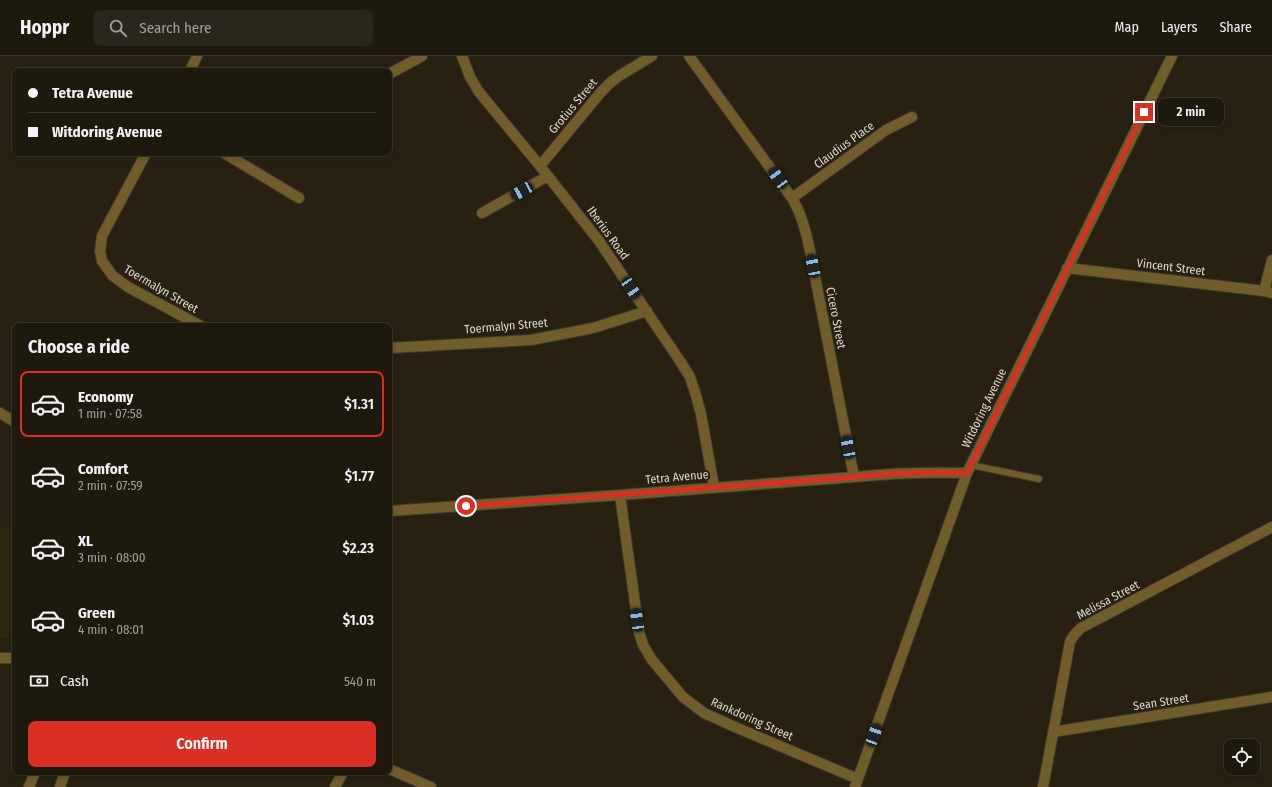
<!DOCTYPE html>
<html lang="en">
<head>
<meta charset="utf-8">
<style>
	:root { --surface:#1e190d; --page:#2b261b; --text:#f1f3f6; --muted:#a1a09d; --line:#3c382e; --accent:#d93025 }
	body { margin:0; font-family:"Fira Sans Condensed",sans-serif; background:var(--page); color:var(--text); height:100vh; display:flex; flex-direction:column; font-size:15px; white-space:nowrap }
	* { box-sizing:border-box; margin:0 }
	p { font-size:13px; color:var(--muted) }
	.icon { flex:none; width:22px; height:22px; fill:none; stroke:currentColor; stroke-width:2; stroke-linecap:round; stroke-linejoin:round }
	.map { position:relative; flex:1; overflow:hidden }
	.details { position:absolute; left:12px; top:267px; width:380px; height:452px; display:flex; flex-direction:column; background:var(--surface); border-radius:8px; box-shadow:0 2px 6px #0003,0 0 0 1px var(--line) }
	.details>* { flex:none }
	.banner { position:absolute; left:12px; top:12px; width:380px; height:88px; border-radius:8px; box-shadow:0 2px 6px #0003,0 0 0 1px var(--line); display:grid; align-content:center; height:88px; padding:0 16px; background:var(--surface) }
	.fabs { position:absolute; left:1224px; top:683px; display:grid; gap:8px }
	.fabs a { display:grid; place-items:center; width:36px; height:36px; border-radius:8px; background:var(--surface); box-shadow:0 2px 6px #0003,0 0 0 1px var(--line); font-size:20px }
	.end { position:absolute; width:18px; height:18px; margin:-9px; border:5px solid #d93025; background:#fff; box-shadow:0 0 0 2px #fff }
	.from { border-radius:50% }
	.bubble { position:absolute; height:28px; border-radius:8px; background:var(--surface); box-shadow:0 2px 6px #0003,0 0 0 1px var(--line); font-size:13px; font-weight:600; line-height:28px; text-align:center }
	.car { position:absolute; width:12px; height:24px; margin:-12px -6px; border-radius:5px; box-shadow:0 0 3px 1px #0007; background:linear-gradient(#222 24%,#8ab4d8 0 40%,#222 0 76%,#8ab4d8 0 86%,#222 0) }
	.banner b { display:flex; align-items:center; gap:14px; height:38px; font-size:15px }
	.banner b+b { border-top:1px solid var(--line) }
	.banner i { width:10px; height:10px; background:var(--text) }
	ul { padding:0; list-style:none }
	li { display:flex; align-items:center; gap:12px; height:66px; margin:0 8px 6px; padding:0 8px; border:2px solid transparent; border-radius:8px }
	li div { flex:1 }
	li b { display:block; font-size:15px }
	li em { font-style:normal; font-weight:600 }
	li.selected { border-color:var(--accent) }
	li>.icon { width:36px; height:36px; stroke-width:1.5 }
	h2 { padding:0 16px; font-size:18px; line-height:48px }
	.pay { display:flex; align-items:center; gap:10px; height:44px; padding:0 16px; font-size:15px }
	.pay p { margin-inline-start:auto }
	.button { display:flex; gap:8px; margin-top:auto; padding:8px 16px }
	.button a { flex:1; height:46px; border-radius:8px; background:var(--accent); color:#fff; font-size:16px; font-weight:600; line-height:46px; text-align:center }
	header { display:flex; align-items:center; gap:24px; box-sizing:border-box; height:56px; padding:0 20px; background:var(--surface); border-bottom:1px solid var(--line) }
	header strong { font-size:19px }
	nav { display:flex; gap:22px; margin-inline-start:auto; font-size:14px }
	.search { width:280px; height:36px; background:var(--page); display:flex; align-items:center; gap:10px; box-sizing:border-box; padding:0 14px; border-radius:8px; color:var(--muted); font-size:15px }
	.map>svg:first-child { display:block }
</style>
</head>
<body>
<header>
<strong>Hoppr</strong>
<div class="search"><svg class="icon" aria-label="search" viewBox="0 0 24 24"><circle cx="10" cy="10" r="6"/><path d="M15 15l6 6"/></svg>Search here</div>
<nav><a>Map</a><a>Layers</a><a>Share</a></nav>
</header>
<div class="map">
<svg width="1272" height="731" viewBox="0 0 1272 731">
	<rect width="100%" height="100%" fill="#282111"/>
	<path fill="#2e260e" d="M15,471V582H0V472Z"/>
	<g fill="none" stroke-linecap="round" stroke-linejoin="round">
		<g stroke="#413b2c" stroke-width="8">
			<path id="service" d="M971,409L1039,423"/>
		</g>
		<g stroke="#413b2c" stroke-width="12">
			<path id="minor" d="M462,0L470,21L479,36L540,110L599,185L680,305L690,321L695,336L701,358L714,431
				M689,0L792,142C802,159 806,176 810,195L854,421
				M190,15L197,0
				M389,18L422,0
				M146,97L102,180L100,195L102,205L113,220L128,231L201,270
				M224,97L299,142
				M540,110L601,36L611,26L619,20L652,0
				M792,142L886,74L912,61
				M482,157L548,120
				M1067,212L1264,235L1272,237
				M1264,235L1272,204
				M389,292L531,284L593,272L647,255
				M0,357L15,366
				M620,439L639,576L643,589L652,604L683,641L704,657L735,671L858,723
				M389,455L620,439L854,421C891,417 929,416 967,417
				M1053,676L1272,641
				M29,731L35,716
				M60,731L65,716
				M335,731L343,716
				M855,731L967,417L1172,0
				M1043,731L1070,586L1074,579L1081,572L1272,471"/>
		</g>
		<g stroke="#413b2c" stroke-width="12">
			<path id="tertiary" d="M0,602H15
				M389,713L431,731"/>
		</g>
		<use href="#service" stroke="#715d2b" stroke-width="6"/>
		<use href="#minor" stroke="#715d2b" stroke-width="10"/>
		<use href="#tertiary" stroke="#715d2b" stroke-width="10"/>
	</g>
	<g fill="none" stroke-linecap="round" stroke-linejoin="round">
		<path stroke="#d93025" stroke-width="5" d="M466,450L854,421C891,417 929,416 967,417L1144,56"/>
	</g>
	<g text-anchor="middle" stroke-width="4" stroke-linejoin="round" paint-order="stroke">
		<g font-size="12" fill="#dedad0" stroke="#282111">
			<text transform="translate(573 50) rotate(-50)" y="4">Grotius Street</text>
			<text transform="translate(844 89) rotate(-36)" y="4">Claudius Place</text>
			<text transform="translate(608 177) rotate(54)" y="4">Iberius Road</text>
			<text transform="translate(1171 211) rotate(7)" y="4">Vincent Street</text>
			<text transform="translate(161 233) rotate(30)" y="4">Toermalyn Street</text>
			<text transform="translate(836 262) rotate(79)" y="4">Cicero Street</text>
			<text transform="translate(506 270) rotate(-5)" y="4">Toermalyn Street</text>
			<text transform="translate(984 352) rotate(-64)" y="4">Witdoring Avenue</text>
			<text transform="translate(677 421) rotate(-5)" y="4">Tetra Avenue</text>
			<text transform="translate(1108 544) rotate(-28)" y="4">Melissa Street</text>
			<text transform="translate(1161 646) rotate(-9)" y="4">Sean Street</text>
			<text transform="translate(752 663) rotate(24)" y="4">Rankdoring Street</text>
		</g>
	</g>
</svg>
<div class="fabs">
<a><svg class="icon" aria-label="locate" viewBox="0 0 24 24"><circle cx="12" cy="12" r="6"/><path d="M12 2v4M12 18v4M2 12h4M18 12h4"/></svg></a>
</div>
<i class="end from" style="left:466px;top:450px"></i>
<i class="end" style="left:1144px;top:56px"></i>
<div class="bubble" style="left:1158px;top:42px;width:66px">2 min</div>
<i class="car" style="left:778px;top:122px;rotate:324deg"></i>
<i class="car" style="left:522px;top:135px;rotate:241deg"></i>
<i class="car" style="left:813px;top:210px;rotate:349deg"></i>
<i class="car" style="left:631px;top:232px;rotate:146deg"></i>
<i class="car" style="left:848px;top:391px;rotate:349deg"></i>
<i class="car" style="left:637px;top:564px;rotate:352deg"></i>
<i class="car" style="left:874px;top:679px;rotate:20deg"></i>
<div class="banner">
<b><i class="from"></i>Tetra Avenue</b>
<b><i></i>Witdoring Avenue</b>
</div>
<section class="details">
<h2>Choose a ride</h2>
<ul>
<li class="selected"><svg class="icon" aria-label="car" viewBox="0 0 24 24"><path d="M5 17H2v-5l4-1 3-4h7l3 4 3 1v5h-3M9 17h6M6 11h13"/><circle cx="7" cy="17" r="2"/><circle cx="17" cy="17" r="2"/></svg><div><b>Economy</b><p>1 min · 07:58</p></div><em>$1.31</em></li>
<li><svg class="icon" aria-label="car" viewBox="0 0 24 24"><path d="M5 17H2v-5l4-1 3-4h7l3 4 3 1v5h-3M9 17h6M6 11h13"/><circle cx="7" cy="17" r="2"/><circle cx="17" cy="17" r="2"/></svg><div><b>Comfort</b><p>2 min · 07:59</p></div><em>$1.77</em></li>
<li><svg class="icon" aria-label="car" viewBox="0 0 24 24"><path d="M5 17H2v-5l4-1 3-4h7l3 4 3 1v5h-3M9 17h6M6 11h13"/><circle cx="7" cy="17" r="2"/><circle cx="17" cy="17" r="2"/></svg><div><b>XL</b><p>3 min · 08:00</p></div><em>$2.23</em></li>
<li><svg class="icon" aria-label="car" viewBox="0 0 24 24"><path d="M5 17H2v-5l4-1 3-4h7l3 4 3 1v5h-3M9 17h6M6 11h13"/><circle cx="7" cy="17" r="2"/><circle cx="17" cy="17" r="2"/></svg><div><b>Green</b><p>4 min · 08:01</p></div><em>$1.03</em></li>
</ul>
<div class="pay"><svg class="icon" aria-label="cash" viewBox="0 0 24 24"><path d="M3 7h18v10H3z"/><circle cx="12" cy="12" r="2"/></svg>Cash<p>540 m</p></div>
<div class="button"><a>Confirm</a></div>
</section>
</div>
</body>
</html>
